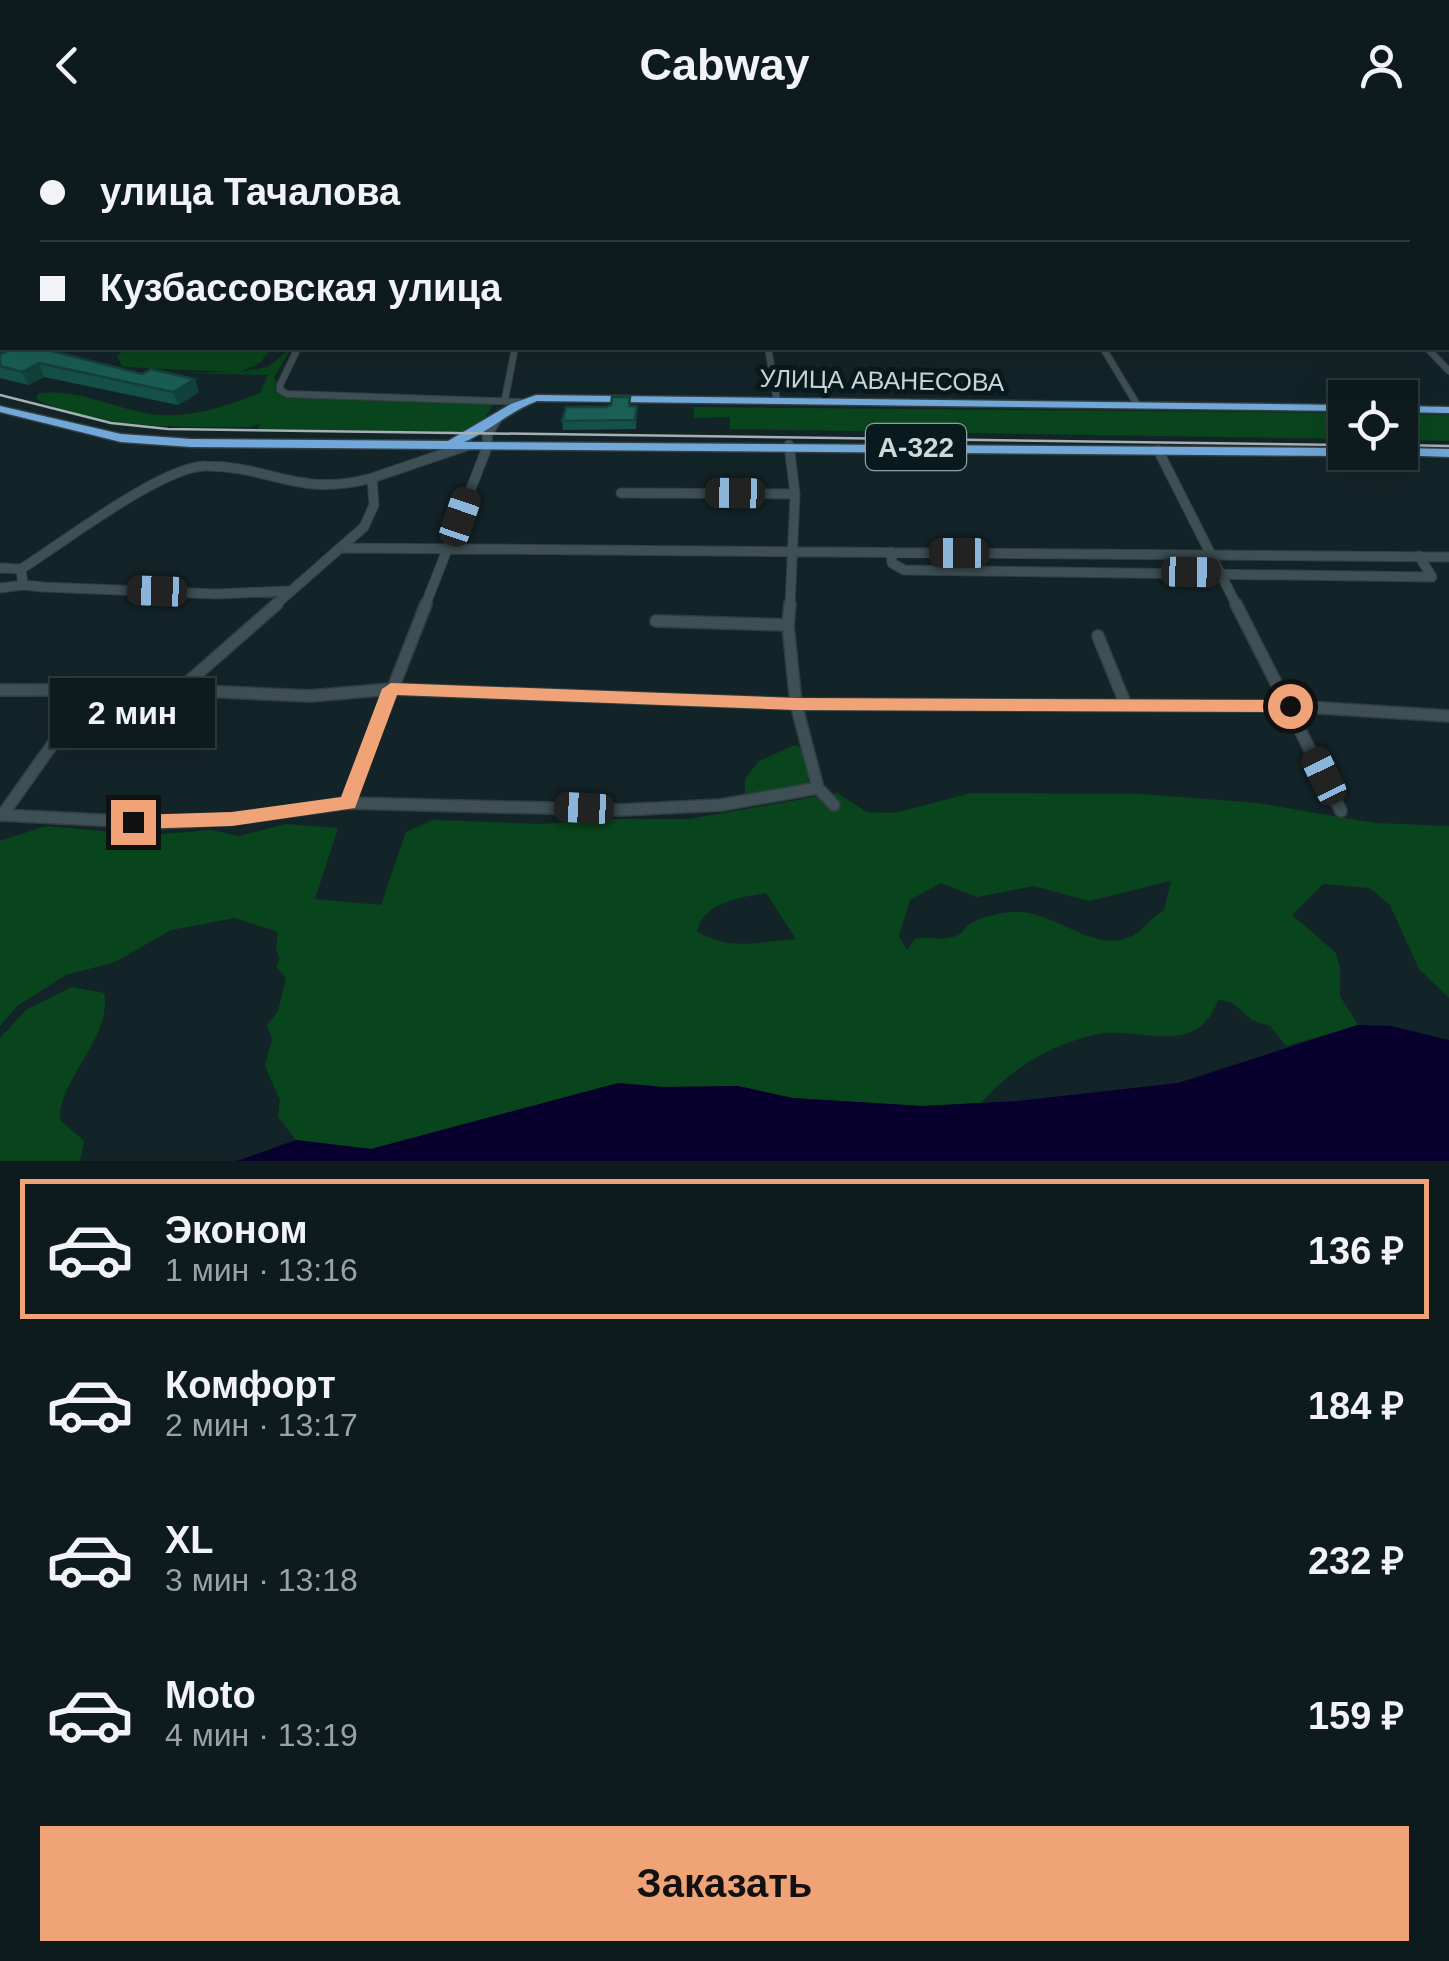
<!DOCTYPE html>
<html lang="ru">
<head>
<meta charset="utf-8">
<style>
	:root { --surface:#0e1b1e; --page:#172427; --text:#f1f3f6; --muted:#9ba1a4; --line:#2e393c; --accent:#efa377 }
	body { margin:0; font-family:Arial,sans-serif; background:var(--page); color:var(--text); height:100vh; display:flex; flex-direction:column; font-size:38px; white-space:nowrap }
	* { box-sizing:border-box; margin:0 }
	p { font-size:32px; color:var(--muted) }
	.icon { flex:none; width:55px; height:55px; fill:none; stroke:currentColor; stroke-width:2; stroke-linecap:round; stroke-linejoin:round }
	.map { position:relative; height:1031px; overflow:hidden }
	.side { display:flex; flex-direction:column; background:var(--surface); flex:1 }
	.side>* { flex:none }
	.hud { position:absolute; left:0px; top:0px; width:1450px; height:220px; box-shadow:0 10px 40px #0002,0 0 0 2px var(--line); display:grid; align-content:center; height:220px; padding:0 40px; background:var(--surface) }
	.controls { position:absolute; left:1328px; top:250px; display:grid; gap:20px }
	.controls a { display:grid; place-items:center; width:90px; height:90px; border-radius:0px; background:var(--surface); box-shadow:0 10px 40px #0002,0 0 0 2px var(--line); font-size:50px }
	.end { position:absolute; width:45px; height:45px; margin:-22px; border:12px solid #efa377; background:#111; box-shadow:0 0 0 5px #111 }
	.from { border-radius:50% }
	.bubble { position:absolute; height:70px; border-radius:0px; background:var(--surface); box-shadow:0 10px 40px #0002,0 0 0 2px var(--line); font-size:32px; font-weight:700; line-height:70px; text-align:center }
	.car { position:absolute; width:30px; height:60px; margin:-30px -15px; border-radius:12px; box-shadow:0 0 8px 2px #0007; background:linear-gradient(#222 24%,#8ab4d8 0 40%,#222 0 76%,#8ab4d8 0 86%,#222 0) }
	.hud b { display:flex; align-items:center; gap:35px; height:95px; font-size:38px }
	.hud b+b { border-top:2px solid var(--line) }
	.hud i { width:25px; height:25px; background:var(--text) }
	ul { padding:18px 0 0; list-style:none }
	li { display:flex; align-items:center; gap:30px; height:140px; margin:0 20px 15px; padding:0 20px; border:5px solid transparent; border-radius:0px }
	li div { flex:1 }
	li b { display:block; font-size:38px }
	li em { font-style:normal; font-weight:700 }
	li.on { border-color:var(--accent) }
	li>.icon { width:90px; height:90px; stroke-width:1.5 }
	.cta { display:flex; gap:20px; margin-top:auto; padding:20px 40px }
	.cta a { flex:1; height:115px; border-radius:0px; background:var(--accent); color:#111; font-size:40px; font-weight:700; line-height:115px; text-align:center }
	header { display:flex; justify-content:space-between; align-items:center; height:130px; padding:0 40px; background:var(--surface); font-size:45px; font-weight:700 }
	.map>svg:first-child { display:block }
</style>
</head>
<body>
<header><svg class="icon" aria-label="back" viewBox="0 0 24 24"><path d="M15 5l-7 7 7 7"/></svg>Cabway<svg class="icon" aria-label="person" viewBox="0 0 24 24"><circle cx="12" cy="8" r="4"/><path d="M4 21q1-7 8-7t8 7"/></svg></header>
<div class="map">
<svg width="1449" height="1031" viewBox="0 0 1449 1031">
	<rect width="100%" height="100%" fill="#132428"/>
	<path fill="#09451c" fill-rule="evenodd" d="M125,218H271L260,233L240,242L268,237L291,218L274,248L284,267L495,271C484,292 474,302 450,302L258,299L260,294L249,297C183,297 96,300 36,269L38,264C73,257 111,277 145,283C185,291 224,277 260,263L268,245L179,243L233,242L123,237L117,227Z
		M694,277L1345,283V309L730,299V287L694,288Z
		M1400,284L1449,285V311L1400,310Z
		M795,615L801,618L807,628L808,654L745,666V649L759,631Z
		M837,663L867,682L894,683L972,663L1142,664L1257,673L1375,693L1449,696V868L1419,839L1390,775L1370,758L1323,754L1292,785L1335,822L1340,837V866L1358,895L1286,916L1270,896L1252,890L1231,872L1218,870C1196,931 1136,894 1093,905C1049,916 1010,939 981,973L922,976L793,968L738,956L663,957L618,953L371,1019L296,1010L278,987L280,970L265,936L272,909L267,895L278,881L286,848L276,836L280,829L276,820L278,802L235,788L171,800L115,832L66,845L17,876L0,896V711L46,696L149,705L211,700L239,706L286,694L338,698L315,769L381,775L406,702L433,690L541,694L606,689H689ZM1171,751L1164,780C1151,787 1141,804 1127,808C1090,821 1053,780 1015,782C1004,782 980,787 970,794C963,799 963,805 953,807C941,811 928,806 915,809L907,820L899,806L910,770L941,753L977,767L1034,756L1089,771ZM766,763L796,809C756,811 735,822 697,802C703,772 739,768 766,763Z
		M72,857L104,863C113,907 57,951 60,990L84,1011L80,1031H0V908L26,880Z"/>
	<path fill="#08002d" d="M1358,895L1391,896L1449,910V1031H237L296,1010L371,1019L618,953L663,957L738,956L793,968L922,976L1017,971L1178,953Z"/>
	<g fill="none" stroke-linecap="round" stroke-linejoin="round">
		<g stroke="#323e41" stroke-width="6">
			<path id="minor-far3" d="M150,0L161,2
				M965,0L969,2
				M1255,0L1267,2
				M1380,0L1394,2
				M1414,0L1420,2
				M68,2L78,0
				M1365,2L1369,0"/>
		</g>
		<g stroke="#323e41" stroke-width="8">
			<path id="minor-far2" d="M298,218L280,255V260L287,264L522,272
				M768,218L777,271
				M1103,218L1138,276
				M1427,218L1449,241
				M505,269L515,218"/>
		</g>
		<g stroke="#323e41" stroke-width="11">
			<path id="minor-far1" d="M789,315L795,364L790,476
				M1158,320L1237,476
				M621,363L795,364
				M342,418L1449,427
				M891,422L892,433L904,440L1432,447L1419,426
				M0,438L21,439L23,455L43,457L217,464L288,461
				M21,439C61,414 164,335 206,336C271,336 299,368 372,348
				M0,458L23,455
				M274,476L364,397L374,375L372,348L469,315
				M425,476L488,315L487,305L497,289"/>
		</g>
		<g stroke="#323e41" stroke-width="14">
			<path id="minor" d="M790,474L788,495L796,574L818,658L834,675
				M1236,474L1341,681
				M656,491L788,495
				M1098,506L1125,573
				M0,560H179L310,566L391,559L796,574L1290,576L1449,586
				M179,560L277,474
				M348,673L426,474
				M3,684L89,563
				M0,685L159,693L232,689L348,673L622,680L721,675L818,658"/>
		</g>
		<g stroke="#323e41" stroke-width="3">
			<path id="tertiary" d="M0,97H2V102H0Z"/>
		</g>
		<g stroke="#323e41" stroke-width="2">
			<path id="secondary" d="M1448,71H1449V75H1448Z"/>
		</g>
		<g stroke="#323e41" stroke-width="3">
			<path id="trunk" d="M536,265L1345,275V281L537,271C510,281 490,301 464,312L1345,318V322H1351L1345,326L191,317L121,312L0,282V276L121,304L191,309L448,311L511,274Z
				M1400,276L1449,277V283L1400,282Z
				M1400,318L1449,319V327L1396,325L1394,322H1400Z"/>
		</g>
		<use href="#minor-far3" stroke="#3e5055" stroke-width="5"/>
		<use href="#minor-far2" stroke="#3e5055" stroke-width="6"/>
		<use href="#minor-far1" stroke="#3e5055" stroke-width="9"/>
		<use href="#minor" stroke="#3e5055" stroke-width="11"/>
		<use href="#tertiary" fill="#3e5055" fill-rule="evenodd"/>
		<use href="#secondary" fill="#3e5055" fill-rule="evenodd"/>
		<use href="#trunk" fill="#71a8d9" fill-rule="evenodd"/>
		<path stroke="#a4b0b3" stroke-width="2.5" d="M0,265L111,293L168,299L1345,315
			M1400,315L1449,316"/>
	</g>
	<path fill="#165148" d="M0,224L142,244L199,262L178,275L44,247L28,255L0,248Z
		M630,276H637L636,299L563,300L562,291Z"/>
	<path fill="#12423b" d="M39,233L44,247L28,255L22,242Z
		M195,249L199,262L178,275L173,262Z"/>
	<path fill="#1a5e54" stroke="#12423b" stroke-width="2.5" d="M15,218H40L142,244L151,239L195,249L173,262L39,233L22,242L0,236V224Z
		M612,267H630L629,276H637L635,290L562,291L566,277H606L611,275Z"/>
	<path fill="#efa377" d="M391,553L796,568L1290,570L1299,576L1290,582L796,580L397,565L355,678L232,696L133,699L124,692L133,685L232,682L341,667L382,559Z"/>
	<g text-anchor="middle" stroke-width="10" stroke-linejoin="round" paint-order="stroke">
		<g font-size="25" fill="#ced9db" stroke="#091a1e">
			<text transform="translate(882 250) rotate(1)" y="9">УЛИЦА АВАНЕСОВА</text>
		</g>
		<rect fill="#091a1e" stroke="#93a0a2" stroke-width="2.5" x="866" y="294" width="100" height="46" rx="8"/>
		<g font-size="28" font-weight="bold" fill="#ced9db">
			<text x="916" y="327">А-322</text>
		</g>
	</g>
</svg>
<div class="controls">
<a><svg class="icon" aria-label="locate" viewBox="0 0 24 24"><circle cx="12" cy="12" r="6"/><path d="M12 2v4M12 18v4M2 12h4M18 12h4"/></svg></a>
</div>
<i class="end from" style="left:1290px;top:576px"></i>
<i class="end" style="left:133px;top:692px"></i>
<div class="bubble" style="left:50px;top:548px;width:165px">2 мин</div>
<i class="car" style="left:735px;top:363px;rotate:271deg"></i>
<i class="car" style="left:460px;top:387px;rotate:19deg"></i>
<i class="car" style="left:959px;top:423px;rotate:270deg"></i>
<i class="car" style="left:1191px;top:442px;rotate:91deg"></i>
<i class="car" style="left:157px;top:461px;rotate:272deg"></i>
<i class="car" style="left:1324px;top:646px;rotate:334deg"></i>
<i class="car" style="left:584px;top:678px;rotate:273deg"></i>
<div class="hud">
<b><i class="from"></i>улица Тачалова</b>
<b><i></i>Кузбассовская улица</b>
</div>
</div>
<section class="side">
<ul>
<li class="on"><svg class="icon" aria-label="car" viewBox="0 0 24 24"><path d="M5 17H2v-5l4-1 3-4h7l3 4 3 1v5h-3M9 17h6M6 11h13"/><circle cx="7" cy="17" r="2"/><circle cx="17" cy="17" r="2"/></svg><div><b>Эконом</b><p>1 мин · 13:16</p></div><em>136 ₽</em></li>
<li><svg class="icon" aria-label="car" viewBox="0 0 24 24"><path d="M5 17H2v-5l4-1 3-4h7l3 4 3 1v5h-3M9 17h6M6 11h13"/><circle cx="7" cy="17" r="2"/><circle cx="17" cy="17" r="2"/></svg><div><b>Комфорт</b><p>2 мин · 13:17</p></div><em>184 ₽</em></li>
<li><svg class="icon" aria-label="car" viewBox="0 0 24 24"><path d="M5 17H2v-5l4-1 3-4h7l3 4 3 1v5h-3M9 17h6M6 11h13"/><circle cx="7" cy="17" r="2"/><circle cx="17" cy="17" r="2"/></svg><div><b>XL</b><p>3 мин · 13:18</p></div><em>232 ₽</em></li>
<li><svg class="icon" aria-label="car" viewBox="0 0 24 24"><path d="M5 17H2v-5l4-1 3-4h7l3 4 3 1v5h-3M9 17h6M6 11h13"/><circle cx="7" cy="17" r="2"/><circle cx="17" cy="17" r="2"/></svg><div><b>Moto</b><p>4 мин · 13:19</p></div><em>159 ₽</em></li>
</ul>
<div class="cta"><a>Заказать</a></div>
</section>
</body>
</html>
